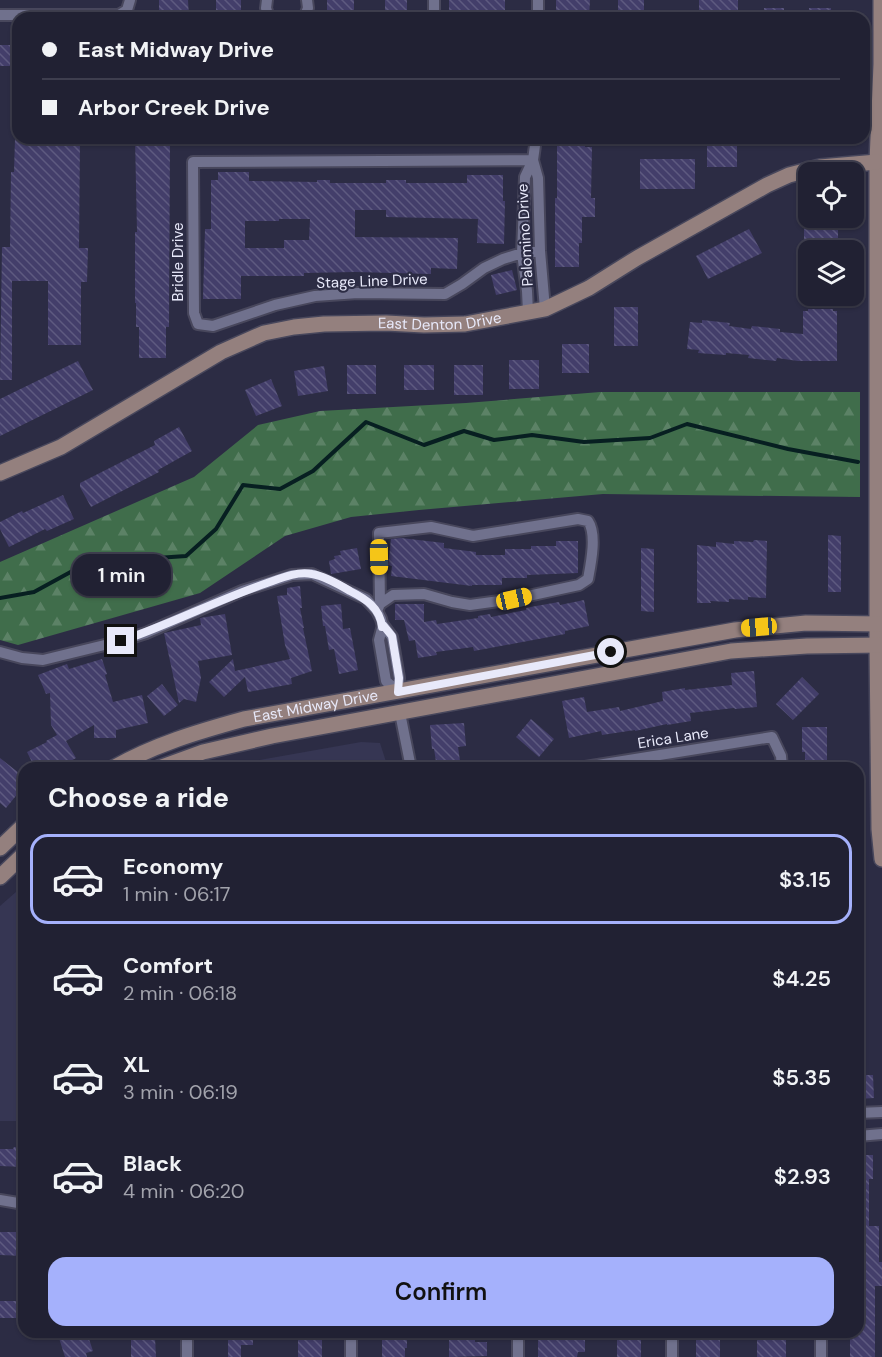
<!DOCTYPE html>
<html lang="en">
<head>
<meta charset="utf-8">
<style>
	:root { --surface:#212133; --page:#2d2e3f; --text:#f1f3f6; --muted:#a2a3ac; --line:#3e3e4e; --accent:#a5b1fc }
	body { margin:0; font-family:"DM Sans",sans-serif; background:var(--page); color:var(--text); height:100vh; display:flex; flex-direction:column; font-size:22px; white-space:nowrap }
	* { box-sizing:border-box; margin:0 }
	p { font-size:20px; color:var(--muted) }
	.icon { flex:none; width:33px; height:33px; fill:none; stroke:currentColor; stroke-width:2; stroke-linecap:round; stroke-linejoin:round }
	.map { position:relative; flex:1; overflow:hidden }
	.drawer { position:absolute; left:18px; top:762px; width:846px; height:576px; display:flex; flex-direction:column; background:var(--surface); border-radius:18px; box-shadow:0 2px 4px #0004,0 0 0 2px var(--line) }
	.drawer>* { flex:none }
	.top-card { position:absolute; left:12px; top:12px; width:858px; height:132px; border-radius:18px; box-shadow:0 2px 4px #0004,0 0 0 2px var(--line); display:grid; align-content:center; height:132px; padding:0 30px; background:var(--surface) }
	.tools { position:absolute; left:798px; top:162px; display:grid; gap:12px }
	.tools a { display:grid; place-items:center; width:66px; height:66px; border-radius:12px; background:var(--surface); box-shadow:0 2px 4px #0004,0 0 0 2px var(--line); font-size:30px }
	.end { position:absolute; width:27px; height:27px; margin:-14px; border:8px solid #e8e9fa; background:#111; box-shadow:0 0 0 3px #111 }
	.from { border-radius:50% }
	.bubble { position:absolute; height:42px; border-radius:18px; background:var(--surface); box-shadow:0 2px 4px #0004,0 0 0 2px var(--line); font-size:20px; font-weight:600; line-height:42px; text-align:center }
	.car { position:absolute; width:18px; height:36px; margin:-18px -9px; border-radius:8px; box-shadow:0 0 4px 2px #0007; background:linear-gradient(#f5c518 24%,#345 0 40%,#f5c518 0 76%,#345 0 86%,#f5c518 0) }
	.top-card b { display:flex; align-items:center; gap:21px; height:57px; font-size:22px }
	.top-card b+b { border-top:2px solid var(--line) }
	.top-card i { width:15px; height:15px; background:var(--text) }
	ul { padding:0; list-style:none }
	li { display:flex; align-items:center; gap:18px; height:90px; margin:0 12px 9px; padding:0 18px; border:3px solid transparent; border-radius:18px }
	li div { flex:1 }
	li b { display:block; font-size:22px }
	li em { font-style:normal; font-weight:600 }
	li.current { border-color:var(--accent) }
	li>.icon { width:54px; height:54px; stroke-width:1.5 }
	h2 { padding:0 30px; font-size:27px; line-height:72px }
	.action { display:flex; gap:12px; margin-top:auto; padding:12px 30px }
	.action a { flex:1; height:69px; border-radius:18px; background:var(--accent); color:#111; font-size:24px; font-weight:600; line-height:69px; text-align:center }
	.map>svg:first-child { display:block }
</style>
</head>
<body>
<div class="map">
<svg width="882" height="1357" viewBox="0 0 882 1357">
	<defs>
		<pattern id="forest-firs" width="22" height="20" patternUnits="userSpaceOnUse" patternTransform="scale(1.5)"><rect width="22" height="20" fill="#406d4b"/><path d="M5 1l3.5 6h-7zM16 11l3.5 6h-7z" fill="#5c8266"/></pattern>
		<pattern id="building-back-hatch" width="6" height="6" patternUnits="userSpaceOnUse" patternTransform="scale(1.5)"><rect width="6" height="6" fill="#433e6a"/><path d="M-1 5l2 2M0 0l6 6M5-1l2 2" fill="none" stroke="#5e5a80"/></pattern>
	</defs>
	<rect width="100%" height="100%" fill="#2c2c44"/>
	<path fill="#363653" d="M361,742L380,743L388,768H226L232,765Z
		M24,885V1121H0V906Z"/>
	<path fill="url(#forest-firs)" d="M600,392H860V497L603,494L419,510L351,517L285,536L200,593L18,645L0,640V562L194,477L258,425L320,411L466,403Z"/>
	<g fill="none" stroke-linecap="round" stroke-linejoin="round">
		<path stroke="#071f21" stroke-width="4" d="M0,598L34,592L87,563L120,554L142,559L186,556L216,529L243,485L280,489L313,471L366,422L424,445L464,431L494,440L532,435L584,442L650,438L687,424L788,449L858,462"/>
	</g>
	<path fill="url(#building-back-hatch)" fill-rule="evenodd" d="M159,0H188L189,18H168V11L159,12Z
		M216,0H241V18H216Z
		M327,0H354V18H327Z
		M385,0H407V18H385Z
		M449,0H505V14H465V11H449Z
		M556,0H590L589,18H556Z
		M618,0H644V18H618Z
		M699,0H738V18H702V14H699Z
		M764,8H784V18H764Z
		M809,8H831V18H809Z
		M0,45H18V66H0Z
		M15,138H80L79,248H88L87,282H81V345H48V281H12V380H0L2,247H10L11,172H14Z
		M135,138H170L169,327H166V358H139V327H136V303H135V232H137Z
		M557,138H585V147H592L591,198H595V217H582V243H579V267H555V198H557Z
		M707,138H737V167H707Z
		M640,159H695V189H640Z
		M218,172H249V181L317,182V180H330V183H386V180H406V183H467V175H503V201H505L504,244L477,243L478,219L386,217V210H355V237L458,238L457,269L431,268V274L355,272L304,273V276H241V299H203L205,229H211V180H218ZM279,219H310L309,240H284V248H245V221H279Z
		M804,218H835V227H838V246H804Z
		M749,229L762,253L708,279L696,256Z
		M512,270L517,290L496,295L491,275Z
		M614,307H638V346H614Z
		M808,309H833V311H837V361H798L777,358L776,361L748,358L749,355L726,353V355L698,353L699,350L687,349L690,322L702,323V320L730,323L729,326L751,329L752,326L780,329V332L803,334V311H808Z
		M562,344H589V373H562Z
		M509,360H539V389H509Z
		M78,361L93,390L0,436V399Z
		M347,365H376V394H347Z
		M404,365H434V390H404Z
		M454,365H483V395H454Z
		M324,366L328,391L298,396L294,371Z
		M271,379L282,406L256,416L245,390Z
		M179,427L192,451L158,470L159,472L91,507L80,487V483L155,445L154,441Z
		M63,495L74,519L47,531L45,529L9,547L0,529V522L22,511L23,513Z
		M828,535L841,536V592H828Z
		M401,538L444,543V548L476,552V555H505V549H531V546H556V541H578V573L527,575V578H502V585H472V586L391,576L392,566L388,565L391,539Z
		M754,540L767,541L766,598L748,597V600L729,599V602L710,601L711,603H697V545L716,547V542L734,544V541L753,542Z
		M357,548L361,569L331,574L329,561L335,559L334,556L341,555L340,551Z
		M641,548L654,549V612L641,611Z
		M300,586L302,608H300L304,628H303L312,671L291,678L292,684L248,692L245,677L224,697L209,682L233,659L235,671L290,659L285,645L277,596L287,595V588Z
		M584,600L589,626L565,631V634L474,651L473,647L436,652L437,655L418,658L415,640L409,641L404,620H395V604H424V622L436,620L437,624L478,618V616L490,614L491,617L526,610V608L536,606L559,602L560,605Z
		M341,604L343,629L350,628L358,670L339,674L334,649L329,650L325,626H323L321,606Z
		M225,614L232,655L198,661L201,678L196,702L184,699L179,703L164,633L201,625L200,618Z
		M102,659L107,674L105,675L113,702L142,695L148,723L116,730V738H94V725L66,741L76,758L58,768H35L27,752L47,742L46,741L57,735L51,725L50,693L46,694L38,675L67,664L69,669Z
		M754,671L757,707L735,709L734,708L690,713L691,721L667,725V724L635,731V730L602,735L601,731L569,738L562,701L584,697L587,712L619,707L620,711L663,701L662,692L685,688V690L732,685L731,673Z
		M802,677L819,694L793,720L776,704Z
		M162,684L178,705L164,716L147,696Z
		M531,719L554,739L539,757L516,737Z
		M464,723L466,746L458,747L461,768H437L434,749H432L430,725Z
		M802,727H827V768H805V752H802Z
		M0,758L24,777V786L6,808L0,803Z
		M858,1075H873L874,1098L858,1099Z
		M14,1147L24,1148V1167L0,1166V1149H13Z
		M858,1155H873V1179H869V1226H879V1262H882V1286H875V1357H850V1335H858Z
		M0,1232H24V1256L0,1255Z
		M0,1301H17V1318H0Z
		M228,1332H253V1345H241V1357H228Z
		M298,1332H322V1357H298Z
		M382,1332H407V1348H405V1357H382Z
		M449,1332H475V1342H487V1356L449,1357Z
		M538,1332H585V1352H578L577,1357H538Z
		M696,1332H720V1357H696Z
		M757,1332H786V1357H757Z
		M79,1333L81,1338L88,1336L93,1351L86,1353L87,1357H65L59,1338Z
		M617,1334H641V1357H617Z
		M131,1337H155L156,1357H131Z"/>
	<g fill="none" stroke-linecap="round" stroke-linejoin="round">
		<g stroke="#48475c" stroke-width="14">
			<path id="street" d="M267,0L266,8L269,18
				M434,0V18
				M538,0V18
				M0,15H119L127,10L130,0
				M304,18L308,8L307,0
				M533,160L193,162L194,313L198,324L213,326L275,305L315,296L358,293L445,294L462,284L484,268L503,259L522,253L540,251
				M533,160L538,178L540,251L545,309
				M528,312L527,291L522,253L525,177L533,160L536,138
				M377,611L380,604L393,595L424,594L452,602L470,605L514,599L579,585L588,579C591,563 597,534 588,521L578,519L473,536L431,527L379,533L380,604
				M383,625L379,640L386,681L398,692
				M383,625L392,637L399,678L398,692
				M0,652L22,658L43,660L121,641L146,633L242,591L292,575L312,574L366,599L377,611L381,619L383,627
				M400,713L411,768
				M579,768L772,737L781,756L782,768
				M858,1113L882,1112
				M858,1136L882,1134
				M0,1200L24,1204
				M821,1332V1357
				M187,1357V1332
				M351,1357V1332
				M518,1357V1332
				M672,1357V1332"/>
		</g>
		<g stroke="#48475c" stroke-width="18">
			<g id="secondary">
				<path d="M881,0V64L877,162V645L879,829L882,859"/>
				<path id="s1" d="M0,473L61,447L221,352L264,333L294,327L324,324L386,323L424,325L465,324L545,309L589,288L637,258L767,185L789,175L820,167L877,162"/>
				<path id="s2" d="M113,768C156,744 197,732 244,719L735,630L806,623L882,624"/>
				<path d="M159,768L203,752L272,736L731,651L807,646L882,645"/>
				<path d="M0,848L24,825"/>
				<path d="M0,877L24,854"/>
			</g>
		</g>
		<use href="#street" stroke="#70718d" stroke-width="10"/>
		<use href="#secondary" stroke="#94807e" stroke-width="15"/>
	</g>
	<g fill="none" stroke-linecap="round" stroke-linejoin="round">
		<path stroke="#e8e9fa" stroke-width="8" d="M121,641C171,624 217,600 267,583C281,578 297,571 312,574C324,576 340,585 350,591C366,599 380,608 382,627L383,625L392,636L399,678L398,692L611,652"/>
	</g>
	<g text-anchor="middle" stroke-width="4.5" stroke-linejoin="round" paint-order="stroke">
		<g font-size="15" fill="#e8e9fa" stroke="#2c2c44">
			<text transform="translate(525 235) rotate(-93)" y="5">Palomino Drive</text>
			<text transform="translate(178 262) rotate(-90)" y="5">Bridle Drive</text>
			<text transform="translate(372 281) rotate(-2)" y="5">Stage Line Drive</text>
			<text dy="5" stroke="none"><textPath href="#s1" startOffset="476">East Denton Drive</textPath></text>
			<text dy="5" stroke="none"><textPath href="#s2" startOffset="213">East Midway Drive</textPath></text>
			<text transform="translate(673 738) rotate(-9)" y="5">Erica Lane</text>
		</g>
	</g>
</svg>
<div class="tools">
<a><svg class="icon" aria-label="locate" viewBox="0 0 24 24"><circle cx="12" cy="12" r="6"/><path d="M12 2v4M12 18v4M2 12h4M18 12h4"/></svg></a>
<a><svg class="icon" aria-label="layers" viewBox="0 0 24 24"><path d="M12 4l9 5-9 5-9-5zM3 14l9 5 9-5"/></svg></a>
</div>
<i class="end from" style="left:611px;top:652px"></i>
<i class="end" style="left:121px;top:641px"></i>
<div class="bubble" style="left:72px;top:554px;width:99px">1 min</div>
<i class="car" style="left:379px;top:557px;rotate:179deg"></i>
<i class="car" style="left:514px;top:599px;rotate:77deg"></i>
<i class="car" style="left:759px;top:627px;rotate:265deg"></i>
<div class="top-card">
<b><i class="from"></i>East Midway Drive</b>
<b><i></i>Arbor Creek Drive</b>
</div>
<section class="drawer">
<h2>Choose a ride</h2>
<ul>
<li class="current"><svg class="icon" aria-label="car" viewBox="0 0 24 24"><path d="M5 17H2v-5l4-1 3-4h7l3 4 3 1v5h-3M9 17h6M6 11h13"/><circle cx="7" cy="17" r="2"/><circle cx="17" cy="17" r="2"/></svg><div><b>Economy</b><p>1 min · 06:17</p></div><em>$3.15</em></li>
<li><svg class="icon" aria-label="car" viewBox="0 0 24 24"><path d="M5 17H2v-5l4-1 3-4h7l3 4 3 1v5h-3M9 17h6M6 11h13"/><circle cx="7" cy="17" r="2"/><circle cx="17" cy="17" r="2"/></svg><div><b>Comfort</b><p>2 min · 06:18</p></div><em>$4.25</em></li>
<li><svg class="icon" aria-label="car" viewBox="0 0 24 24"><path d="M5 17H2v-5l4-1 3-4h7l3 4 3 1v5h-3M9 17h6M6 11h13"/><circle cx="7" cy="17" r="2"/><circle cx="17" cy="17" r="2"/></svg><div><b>XL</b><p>3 min · 06:19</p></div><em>$5.35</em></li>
<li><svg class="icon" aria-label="car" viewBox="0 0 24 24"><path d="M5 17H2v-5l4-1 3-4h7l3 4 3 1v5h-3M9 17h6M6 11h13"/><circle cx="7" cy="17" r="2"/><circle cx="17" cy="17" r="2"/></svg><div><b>Black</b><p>4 min · 06:20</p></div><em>$2.93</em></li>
</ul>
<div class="action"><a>Confirm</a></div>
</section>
</div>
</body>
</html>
